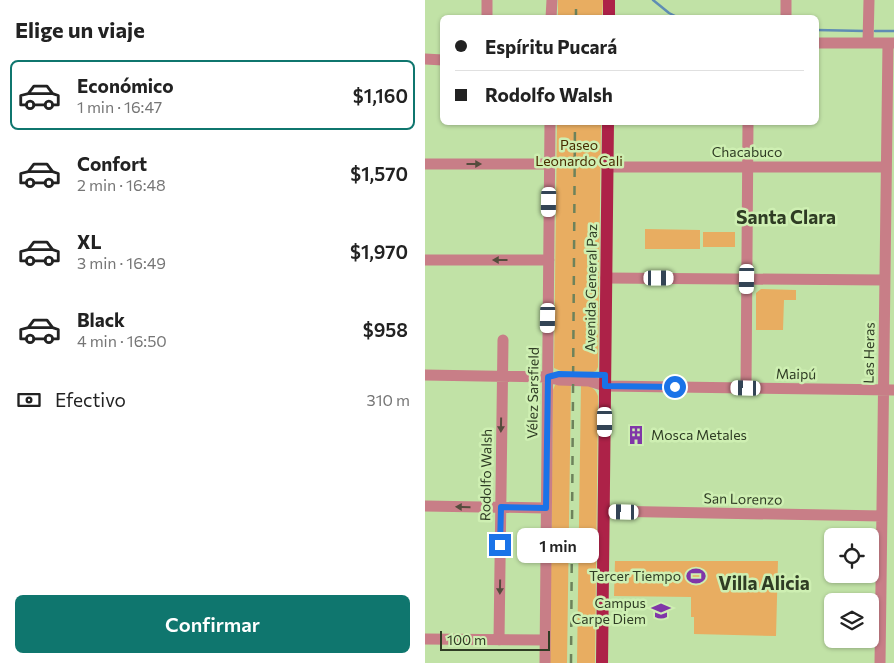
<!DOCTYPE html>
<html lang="es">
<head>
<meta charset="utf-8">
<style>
	:root { --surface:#fff; --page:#f2f2f2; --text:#222; --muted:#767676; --line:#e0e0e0; --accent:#0f766e }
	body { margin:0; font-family:Commissioner,sans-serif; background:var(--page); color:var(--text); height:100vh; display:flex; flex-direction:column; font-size:19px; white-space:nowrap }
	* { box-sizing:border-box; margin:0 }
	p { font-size:16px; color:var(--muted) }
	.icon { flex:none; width:28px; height:28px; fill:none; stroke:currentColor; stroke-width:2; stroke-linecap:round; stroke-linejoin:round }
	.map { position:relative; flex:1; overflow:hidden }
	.sheet { display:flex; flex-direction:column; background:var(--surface); width:425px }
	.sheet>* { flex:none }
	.top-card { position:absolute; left:15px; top:15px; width:379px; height:110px; border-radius:8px; box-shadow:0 1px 4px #0004; display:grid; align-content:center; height:110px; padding:0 15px; background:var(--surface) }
	.tools { position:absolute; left:399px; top:528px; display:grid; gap:10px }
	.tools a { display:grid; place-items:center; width:55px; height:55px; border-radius:8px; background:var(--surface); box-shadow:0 1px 4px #0004; font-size:25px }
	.scale { position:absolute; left:15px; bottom:12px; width:110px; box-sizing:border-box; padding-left:5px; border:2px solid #2f3c24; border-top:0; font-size:14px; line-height:18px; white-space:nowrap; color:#2f3c24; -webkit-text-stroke:4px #ceefb2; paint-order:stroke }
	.end { position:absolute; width:22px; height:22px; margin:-11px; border:6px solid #1a73e8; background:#fff; box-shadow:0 0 0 2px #fff }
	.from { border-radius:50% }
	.bubble { position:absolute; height:35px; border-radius:8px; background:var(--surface); box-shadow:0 1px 4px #0004; font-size:16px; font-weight:600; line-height:35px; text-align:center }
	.car { position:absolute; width:15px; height:30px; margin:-15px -8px; border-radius:6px; box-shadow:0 0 4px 1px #0007; background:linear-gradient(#fff 24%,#345 0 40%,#fff 0 76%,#345 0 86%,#fff 0) }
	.top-card b { display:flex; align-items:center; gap:18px; height:48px; font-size:19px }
	.top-card b+b { border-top:1px solid var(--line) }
	.top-card i { width:12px; height:12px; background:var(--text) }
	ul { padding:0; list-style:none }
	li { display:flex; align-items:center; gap:15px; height:70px; margin:0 10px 8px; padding:0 5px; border:2px solid transparent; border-radius:8px }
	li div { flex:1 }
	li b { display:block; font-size:19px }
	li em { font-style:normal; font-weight:600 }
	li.current { border-color:var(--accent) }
	li>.icon { width:45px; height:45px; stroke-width:1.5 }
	h2 { padding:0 15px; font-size:22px; line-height:60px }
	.pay { display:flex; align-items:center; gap:12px; height:55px; padding:0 15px; font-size:19px }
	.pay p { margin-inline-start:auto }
	.cta { display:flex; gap:10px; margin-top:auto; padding:10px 15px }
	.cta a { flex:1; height:58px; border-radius:8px; background:var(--accent); color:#fff; font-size:20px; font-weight:600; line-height:58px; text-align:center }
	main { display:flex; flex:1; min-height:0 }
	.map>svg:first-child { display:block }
</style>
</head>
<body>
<main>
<section class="sheet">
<h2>Elige un viaje</h2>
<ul>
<li class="current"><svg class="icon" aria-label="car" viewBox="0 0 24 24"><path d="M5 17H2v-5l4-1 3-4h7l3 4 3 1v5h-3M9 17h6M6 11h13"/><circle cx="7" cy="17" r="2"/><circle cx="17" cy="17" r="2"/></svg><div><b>Económico</b><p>1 min · 16:47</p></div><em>$1,160</em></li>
<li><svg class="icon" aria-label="car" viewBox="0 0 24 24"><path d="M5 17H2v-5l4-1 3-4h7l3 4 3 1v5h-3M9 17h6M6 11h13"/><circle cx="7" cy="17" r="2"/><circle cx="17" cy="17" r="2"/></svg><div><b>Confort</b><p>2 min · 16:48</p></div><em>$1,570</em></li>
<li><svg class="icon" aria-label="car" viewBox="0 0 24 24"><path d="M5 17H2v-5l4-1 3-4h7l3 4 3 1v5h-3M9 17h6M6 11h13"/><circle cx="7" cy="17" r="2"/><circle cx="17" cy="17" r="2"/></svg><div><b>XL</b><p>3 min · 16:49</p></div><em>$1,970</em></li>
<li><svg class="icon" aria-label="car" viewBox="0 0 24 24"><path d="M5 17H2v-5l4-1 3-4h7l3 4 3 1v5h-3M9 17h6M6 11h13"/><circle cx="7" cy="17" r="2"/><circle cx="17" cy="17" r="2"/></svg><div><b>Black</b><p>4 min · 16:50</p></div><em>$958</em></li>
</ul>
<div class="pay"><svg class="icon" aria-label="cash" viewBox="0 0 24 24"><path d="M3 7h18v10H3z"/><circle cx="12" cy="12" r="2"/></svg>Efectivo<p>310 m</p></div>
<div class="cta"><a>Confirmar</a></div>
</section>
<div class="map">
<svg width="469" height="663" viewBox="0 0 469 663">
	<rect width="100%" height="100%" fill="#c1e2a6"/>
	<path fill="#e8ad61" d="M133,0H178L177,17H133Z
		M132,123H176L173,367L171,371L168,372L136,371L129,368Z
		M220,229L275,230V249H220Z
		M278,232H310V247H278Z
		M336,289L371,290V300H359L358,330H331V293Z
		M146,383L142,663H125L128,390L130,385Z
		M156,383C164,386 170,387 173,396L170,663H152Z
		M190,561H353L351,636L269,634V617H266V597L189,596Z"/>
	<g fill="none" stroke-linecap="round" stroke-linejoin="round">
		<path stroke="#5f8db4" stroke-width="2.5" d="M228,0L244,13L254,18
			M391,30L440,31
			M450,31H469"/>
		<path stroke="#c87e87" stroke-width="11" d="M361,0V18
			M62,18V0
			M126,18L127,0
			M391,43H469
			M443,43L444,0
			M0,59L18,60
			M0,164H125
			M183,167H461
			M0,260H124
			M181,278L460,280
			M0,375L123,377L134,380L164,381L180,386L469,390
			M321,388L323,122
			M0,506L121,508
			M179,511L457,516
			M0,639L120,640
			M74,640L78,340
			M120,663L125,122
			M455,663L463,43"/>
		<path stroke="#ad2248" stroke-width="12" d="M184,18V0
			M177,663L183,122"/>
		<path stroke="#6d825b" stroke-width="2.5" stroke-dasharray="9 9" stroke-linecap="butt" d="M151,18V0
			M146,663L150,122"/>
	</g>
	<defs><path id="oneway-solid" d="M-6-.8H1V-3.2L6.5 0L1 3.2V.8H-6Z" transform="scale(1.25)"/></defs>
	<g fill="#554c3d">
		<use href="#oneway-solid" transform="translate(49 164)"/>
		<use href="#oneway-solid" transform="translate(75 260) rotate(-180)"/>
		<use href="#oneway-solid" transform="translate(76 425) rotate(91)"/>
		<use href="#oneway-solid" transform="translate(38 507) rotate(-179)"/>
		<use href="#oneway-solid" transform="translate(75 587) rotate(91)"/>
	</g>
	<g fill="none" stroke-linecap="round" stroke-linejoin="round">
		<path stroke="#1a73e8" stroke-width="6" d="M75,545L76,507L121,508L123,377L134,374L180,375V386L250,387"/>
	</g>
	<defs>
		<g id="building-bare" transform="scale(1.5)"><path d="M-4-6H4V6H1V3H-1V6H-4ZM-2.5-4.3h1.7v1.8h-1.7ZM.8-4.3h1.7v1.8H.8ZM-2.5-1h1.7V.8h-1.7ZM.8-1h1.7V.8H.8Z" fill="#8036a8" stroke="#ceefb2" stroke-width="2.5" paint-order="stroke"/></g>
		<g id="stadium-bare" transform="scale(1.5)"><path d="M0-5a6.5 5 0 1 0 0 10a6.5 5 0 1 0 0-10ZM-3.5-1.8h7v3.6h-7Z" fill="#8036a8" stroke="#ceefb2" stroke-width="2.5" paint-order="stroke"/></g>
		<g id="school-bare" transform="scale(1.5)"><path d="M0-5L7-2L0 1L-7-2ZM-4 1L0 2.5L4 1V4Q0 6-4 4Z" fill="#8036a8" stroke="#ceefb2" stroke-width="2.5" paint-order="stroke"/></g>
	</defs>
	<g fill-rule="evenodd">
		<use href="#building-bare" x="211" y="435"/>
		<use href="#stadium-bare" x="271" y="576"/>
		<use href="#school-bare" x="236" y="611"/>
	</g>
	<g text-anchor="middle" stroke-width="5" stroke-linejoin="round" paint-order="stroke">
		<g font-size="14" fill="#482b00" stroke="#ceefb2">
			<text x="154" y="150">Paseo<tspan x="154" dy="16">Leonardo Cali</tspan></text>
		</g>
		<g font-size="14" fill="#2f3c24" stroke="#ceefb2">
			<text x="322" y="157">Chacabuco</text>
			<text transform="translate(166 288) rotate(-89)" y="5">Avenida General Paz</text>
			<text transform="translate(444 353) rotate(-89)" y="5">Las Heras</text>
			<text transform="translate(371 374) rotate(1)" y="5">Maipú</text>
			<text transform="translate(108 393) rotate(-89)" y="5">Vélez Sarsfield</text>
			<text transform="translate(61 475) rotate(-89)" y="5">Rodolfo Walsh</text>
			<text transform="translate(318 499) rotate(1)" y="5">San Lorenzo</text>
		</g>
		<g font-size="14" fill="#2f3c24" stroke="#ceefb2" text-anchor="end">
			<text x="226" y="440" text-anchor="start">Mosca Metales</text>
			<text x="256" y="581">Tercer Tiempo</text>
			<text x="221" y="608">Campus<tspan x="221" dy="16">Carpe Diem</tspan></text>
		</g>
		<g font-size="19" font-weight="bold" fill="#2f3c24" stroke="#ceefb2">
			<text x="361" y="224">Santa Clara</text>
			<text x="339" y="590">Villa Alicia</text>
		</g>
	</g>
</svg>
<div class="tools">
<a><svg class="icon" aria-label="locate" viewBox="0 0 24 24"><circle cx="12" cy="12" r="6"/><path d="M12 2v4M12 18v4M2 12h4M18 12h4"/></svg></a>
<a><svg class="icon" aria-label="layers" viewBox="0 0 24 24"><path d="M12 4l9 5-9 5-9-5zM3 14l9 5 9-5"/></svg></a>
</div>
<div class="scale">100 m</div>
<i class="end from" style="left:250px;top:387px"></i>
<i class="end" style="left:75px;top:545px"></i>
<div class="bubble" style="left:92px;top:528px;width:82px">1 min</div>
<i class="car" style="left:124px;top:202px;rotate:181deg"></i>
<i class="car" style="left:234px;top:278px;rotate:90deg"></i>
<i class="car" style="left:322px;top:279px;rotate:181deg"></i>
<i class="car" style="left:123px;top:318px;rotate:181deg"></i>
<i class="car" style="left:321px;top:388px;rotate:271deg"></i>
<i class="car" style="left:180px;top:422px;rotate:180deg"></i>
<i class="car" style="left:199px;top:512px;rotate:271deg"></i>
<div class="top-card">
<b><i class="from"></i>Espíritu Pucará</b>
<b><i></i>Rodolfo Walsh</b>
</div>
</div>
</main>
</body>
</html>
